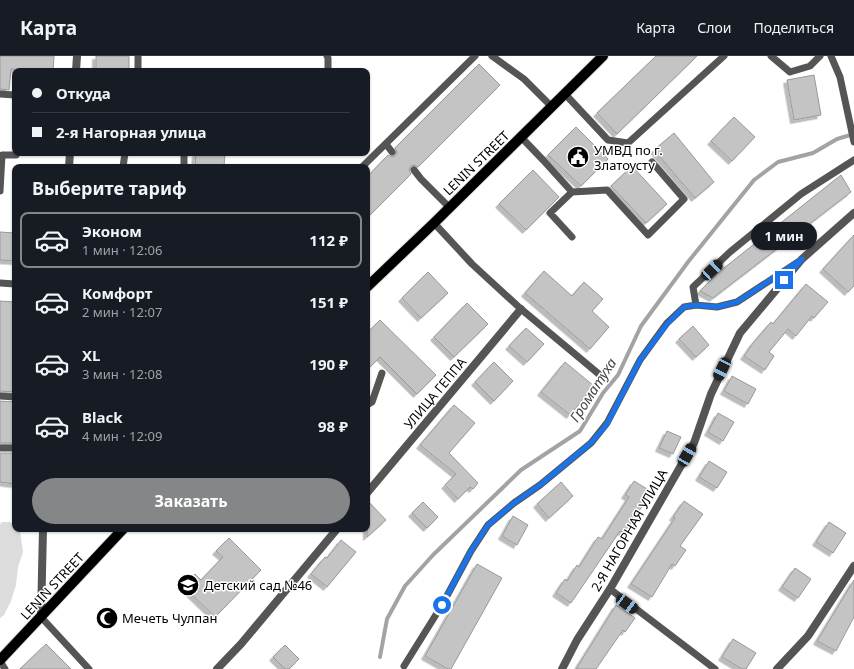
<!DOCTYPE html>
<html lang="ru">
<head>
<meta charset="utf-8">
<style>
	:root { --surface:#171b24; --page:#20242c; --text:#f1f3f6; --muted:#9ea1a6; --line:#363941; --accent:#858687 }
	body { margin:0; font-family:"Noto Sans",sans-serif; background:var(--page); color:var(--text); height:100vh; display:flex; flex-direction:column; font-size:15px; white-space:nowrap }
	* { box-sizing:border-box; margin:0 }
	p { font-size:13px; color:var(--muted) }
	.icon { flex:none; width:22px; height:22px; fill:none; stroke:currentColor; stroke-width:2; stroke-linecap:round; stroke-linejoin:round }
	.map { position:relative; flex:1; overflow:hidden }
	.side { position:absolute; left:12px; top:108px; width:358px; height:368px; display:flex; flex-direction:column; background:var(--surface); border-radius:8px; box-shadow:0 1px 3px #0004 }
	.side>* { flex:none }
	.top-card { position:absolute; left:12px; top:12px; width:358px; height:88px; border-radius:8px; box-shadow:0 1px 3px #0004; display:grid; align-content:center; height:88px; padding:0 20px; background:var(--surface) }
	.end { position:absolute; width:18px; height:18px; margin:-9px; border:5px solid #1a73e8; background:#fff; box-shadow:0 0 0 2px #fff }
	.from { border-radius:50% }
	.bubble { position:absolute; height:28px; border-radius:14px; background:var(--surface); box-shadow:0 1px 3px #0004; font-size:13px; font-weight:700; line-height:28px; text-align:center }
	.car { position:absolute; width:12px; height:24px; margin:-12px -6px; border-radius:5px; box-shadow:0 0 3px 1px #0007; background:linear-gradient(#222 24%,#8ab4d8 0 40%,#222 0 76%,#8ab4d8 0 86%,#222 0) }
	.top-card b { display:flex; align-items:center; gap:14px; height:38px; font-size:15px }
	.top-card b+b { border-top:1px solid var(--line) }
	.top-card i { width:10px; height:10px; background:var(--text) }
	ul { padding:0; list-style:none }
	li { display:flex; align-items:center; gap:12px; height:56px; margin:0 8px 6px; padding:0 12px; border:2px solid transparent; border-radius:8px }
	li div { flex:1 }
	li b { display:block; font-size:15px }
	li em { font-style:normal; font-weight:700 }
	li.active { border-color:var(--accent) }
	li>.icon { width:36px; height:36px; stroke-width:1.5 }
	h2 { padding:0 20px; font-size:18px; line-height:48px }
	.button { display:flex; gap:8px; margin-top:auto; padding:8px 20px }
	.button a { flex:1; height:46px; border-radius:24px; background:var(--accent); color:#fff; font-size:16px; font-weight:700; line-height:46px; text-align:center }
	header { display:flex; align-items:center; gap:24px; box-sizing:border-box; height:56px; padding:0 20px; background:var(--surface); border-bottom:1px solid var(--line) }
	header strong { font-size:19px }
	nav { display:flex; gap:22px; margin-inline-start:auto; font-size:14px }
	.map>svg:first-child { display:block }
</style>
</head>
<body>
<header>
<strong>Карта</strong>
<nav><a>Карта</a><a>Слои</a><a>Поделиться</a></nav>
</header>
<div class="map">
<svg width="854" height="613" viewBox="0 0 854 613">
	<defs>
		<filter id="shadow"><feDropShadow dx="-3.5" dy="3.5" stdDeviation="0" flood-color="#0004"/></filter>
	</defs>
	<rect width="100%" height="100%" fill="#fff"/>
	<path fill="#dcdcdc" d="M2,466H10L15,470V473H18L20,475L23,496L18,511L16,529L11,545L4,559L0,562V468Z"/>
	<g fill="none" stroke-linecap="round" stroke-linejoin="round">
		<path stroke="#a3a3a3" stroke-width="4" d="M380,601L387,563L405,530L433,499L521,414L580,375L603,337L618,319L641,270L688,206L754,124L778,106L813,97L837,83L854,78"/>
	</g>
	<path fill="#c4c4c4" stroke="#999" filter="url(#shadow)" d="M0,0H54L53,15L11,13L9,34L0,33Z
		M96,0H129V15H96Z
		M656,0H697L617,78L597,57Z
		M479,8L500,29L418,111L414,109L411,110L409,114L411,118L367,162V121L388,99L392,101L395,100L397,96L395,92Z
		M814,19L821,59L794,64L787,24Z
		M734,61L755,81L732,105L711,85Z
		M576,71L608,103L581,130L548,99Z
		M674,77L714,126L695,142L654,94Z
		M196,97H225L224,111H195Z
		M632,110L667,148L646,167L611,130Z
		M533,114L559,141L526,174L499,148Z
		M841,119L851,136L713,242L700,235L719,216Z
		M0,176L15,177V205L0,204Z
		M854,179V230L848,236L823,213Z
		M544,215L572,240L584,226L603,243L592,255L609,271L590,293L525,237Z
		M428,216L448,237L421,262L402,242Z
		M806,228L828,246L814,262L812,260L796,280L788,273L769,296L774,300L765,314L744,300L753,287L771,266L773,268Z
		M0,245L15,246V336L0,335Z
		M467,247L488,268L454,301L434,281Z
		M380,264L436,319L417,338L380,301L367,314V277Z
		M693,270L709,289L696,301L679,283Z
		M526,272L544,288L527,306L509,290Z
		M494,306L513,325L494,345L475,326Z
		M565,306L594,330L570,359L541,336Z
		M732,320L756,333L748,348L724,335Z
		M0,345L15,346V387H0Z
		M454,349L475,367L449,397L478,427L473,433L470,431L458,443L445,429L456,418L420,389Z
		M718,357L734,366L723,385L708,376Z
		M667,375L681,381L673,398L659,392Z
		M0,397H15V428L0,426Z
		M709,405L727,416L717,432L699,421Z
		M634,425L652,436L624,477L620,475L571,547L556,537L565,523L567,525L577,509L579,511L598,481L602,483L629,441L625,439Z
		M561,426L573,440L549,462L537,448Z
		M367,444L386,464L367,481Z
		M684,445L703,458L680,490L686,494L675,510L672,508L652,541L631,528L675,462L673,461Z
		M423,446L438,461L427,472L412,457Z
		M513,460L528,469L517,489L502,480Z
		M829,466L846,477L833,497L816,486Z
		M229,482L261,514L215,561L183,530L195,518L201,524L223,501L216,495Z
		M341,484L356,496L327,531L311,518L325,501L327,502Z
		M477,508L502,522L451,613H448L425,600Z
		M795,512L811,523L798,542L782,531Z
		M854,524V561L836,595L817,585Z
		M616,549L635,562L625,576L623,574L596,613H576Z
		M733,583L756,597L746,613H742L722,601Z
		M46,588L71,613H20Z
		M285,589L299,603L289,613H285L273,601Z"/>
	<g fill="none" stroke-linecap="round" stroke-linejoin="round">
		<g stroke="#dbdbdb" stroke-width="12">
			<path id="primary" d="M367,231L434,167L603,0
				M0,604L123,473"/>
		</g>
		<path stroke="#555" stroke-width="7" d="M327,0L328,2V15
			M492,0L524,23L552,51
			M771,0L790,16L810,10L820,0
			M831,0L840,21L854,86
			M138,15V0
			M0,38L15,39
			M565,38L608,84L628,87L724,0
			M521,81L543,104L572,136
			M386,88L392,96
			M123,111L125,97
			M184,111V97
			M362,111L475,0
			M414,114L421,123L449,151
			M0,135L2,99H16V97
			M434,167L472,208L521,253L600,319
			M572,181L550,157L572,136L607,134L648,179L684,143L652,106
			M0,227L15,228
			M696,249L717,251L737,246L798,206
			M0,340L15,341
			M367,349L372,346L382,317
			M0,392H15
			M610,533L715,613
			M41,561L89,613
			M0,605L5,613
			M404,610L442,549L471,495L488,469L514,447L540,429L591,387L607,367L640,304L667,267L684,251L696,249L693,231L730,196L801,138L854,104"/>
		<path stroke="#555" stroke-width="8" d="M76,15L77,0
			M69,111L70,97
			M367,437L521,253
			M41,561L43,473
			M217,613L241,588L337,473
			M562,613L577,584L610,533L694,387L711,338L740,277L802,203L854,157
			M777,613L808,580L854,510"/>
		<use href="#primary" stroke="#000" stroke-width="10"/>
	</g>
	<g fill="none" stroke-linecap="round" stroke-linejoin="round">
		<path stroke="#1a73e8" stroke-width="5" d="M442,549L471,495L488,469L514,447L540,429L591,387L607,368L640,304L667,268L684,251L696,249L717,251L737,246L802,203L784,224"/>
	</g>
	<defs>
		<g id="civic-disc" transform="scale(1.15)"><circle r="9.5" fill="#000" stroke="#fff"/><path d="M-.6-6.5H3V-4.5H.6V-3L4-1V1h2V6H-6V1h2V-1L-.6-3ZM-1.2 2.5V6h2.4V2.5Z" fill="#fff"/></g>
		<g id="school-disc" transform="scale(1.15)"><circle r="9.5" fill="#000" stroke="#fff"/><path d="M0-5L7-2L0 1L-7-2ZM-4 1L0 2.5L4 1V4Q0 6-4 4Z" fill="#fff"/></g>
		<g id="mosque-disc" transform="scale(1.15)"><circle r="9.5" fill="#000" stroke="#fff"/><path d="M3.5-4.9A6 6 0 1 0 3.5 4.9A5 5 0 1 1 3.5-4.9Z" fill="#fff"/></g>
	</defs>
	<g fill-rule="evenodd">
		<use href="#civic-disc" x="578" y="101"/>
		<use href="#school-disc" x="188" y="529"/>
		<use href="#mosque-disc" x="107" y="562"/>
	</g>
	<g text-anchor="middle" stroke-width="3" stroke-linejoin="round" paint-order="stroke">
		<g font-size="13" fill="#000" stroke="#fff" text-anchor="start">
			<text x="594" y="99">УМВД по г.<tspan x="594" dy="15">Златоусту</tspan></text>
			<text x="204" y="534">Детский сад №46</text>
			<text x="122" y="567">Мечеть Чулпан</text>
		</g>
		<g font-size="13" fill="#000" stroke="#fff">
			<text transform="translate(476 107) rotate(-44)" y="5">LENIN STREET</text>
			<text transform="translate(435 337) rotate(-50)" y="5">УЛИЦА ГЕППА</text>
			<text transform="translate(629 474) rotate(-60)" y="5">2-Я НАГОРНАЯ УЛИЦА</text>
			<text transform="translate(52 530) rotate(-47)" y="5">LENIN STREET</text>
		</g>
		<g font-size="14" font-style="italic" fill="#444" stroke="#fff">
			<text transform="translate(593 334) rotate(-57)" y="5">Громатуха</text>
		</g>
	</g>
</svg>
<i class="end from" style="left:442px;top:549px"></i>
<i class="end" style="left:784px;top:224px"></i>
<div class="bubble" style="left:751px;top:166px;width:66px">1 мин</div>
<i class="car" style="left:712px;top:214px;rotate:47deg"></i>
<i class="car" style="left:722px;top:313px;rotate:206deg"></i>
<i class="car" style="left:687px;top:399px;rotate:30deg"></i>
<i class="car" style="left:627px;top:548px;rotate:126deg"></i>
<div class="top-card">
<b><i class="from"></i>Откуда</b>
<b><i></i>2-я Нагорная улица</b>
</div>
<section class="side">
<h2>Выберите тариф</h2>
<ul>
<li class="active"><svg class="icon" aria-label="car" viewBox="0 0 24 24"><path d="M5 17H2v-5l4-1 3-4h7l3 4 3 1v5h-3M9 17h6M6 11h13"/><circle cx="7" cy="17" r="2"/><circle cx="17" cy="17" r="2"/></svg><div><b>Эконом</b><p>1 мин · 12:06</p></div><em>112 ₽</em></li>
<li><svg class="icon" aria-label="car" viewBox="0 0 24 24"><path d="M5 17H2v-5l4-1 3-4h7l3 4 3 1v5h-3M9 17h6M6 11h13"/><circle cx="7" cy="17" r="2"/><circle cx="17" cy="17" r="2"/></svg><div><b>Комфорт</b><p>2 мин · 12:07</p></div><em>151 ₽</em></li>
<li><svg class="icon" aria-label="car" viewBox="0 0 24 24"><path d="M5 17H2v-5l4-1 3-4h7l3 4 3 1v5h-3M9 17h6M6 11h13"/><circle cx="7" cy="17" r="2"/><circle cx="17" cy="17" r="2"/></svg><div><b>XL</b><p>3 мин · 12:08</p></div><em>190 ₽</em></li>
<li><svg class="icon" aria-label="car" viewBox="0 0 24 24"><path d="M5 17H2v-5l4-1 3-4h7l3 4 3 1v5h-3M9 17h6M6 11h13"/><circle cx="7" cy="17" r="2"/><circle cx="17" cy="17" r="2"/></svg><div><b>Black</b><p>4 мин · 12:09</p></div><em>98 ₽</em></li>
</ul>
<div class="button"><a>Заказать</a></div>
</section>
</div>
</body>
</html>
